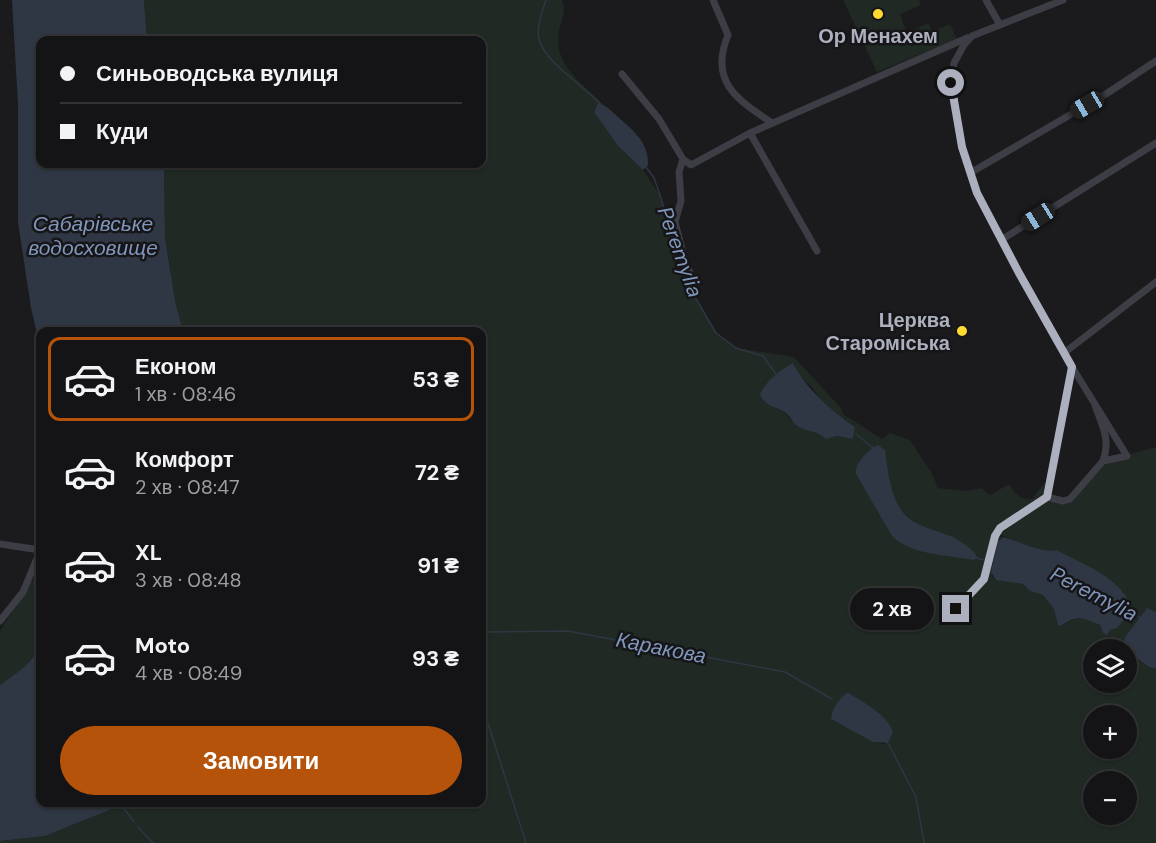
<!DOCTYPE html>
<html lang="uk">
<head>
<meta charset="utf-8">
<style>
	:root { --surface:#141416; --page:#1d1d1f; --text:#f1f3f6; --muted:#9d9ea1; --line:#333335; --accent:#b45309 }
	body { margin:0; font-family:"DM Sans",sans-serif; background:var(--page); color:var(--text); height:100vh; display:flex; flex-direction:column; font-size:22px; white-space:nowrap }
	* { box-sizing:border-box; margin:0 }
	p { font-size:20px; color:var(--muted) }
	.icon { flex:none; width:33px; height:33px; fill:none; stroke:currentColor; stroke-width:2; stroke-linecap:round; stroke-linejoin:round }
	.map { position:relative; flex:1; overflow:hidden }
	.drawer { position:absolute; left:36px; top:327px; width:450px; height:480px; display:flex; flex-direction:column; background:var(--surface); border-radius:12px; box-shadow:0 2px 4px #0004,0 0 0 2px var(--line) }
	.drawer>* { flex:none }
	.top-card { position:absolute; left:36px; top:36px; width:450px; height:132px; border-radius:12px; box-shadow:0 2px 4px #0004,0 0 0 2px var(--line); display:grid; align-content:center; height:132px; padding:0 24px; background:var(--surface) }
	.fabs { position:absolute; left:1083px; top:639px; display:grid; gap:12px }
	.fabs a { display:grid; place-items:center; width:54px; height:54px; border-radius:50%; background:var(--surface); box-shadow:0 2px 4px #0004,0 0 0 2px var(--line); font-size:30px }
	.end { position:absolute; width:27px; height:27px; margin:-14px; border:8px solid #acafbe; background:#111; box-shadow:0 0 0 3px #111 }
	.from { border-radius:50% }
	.bubble { position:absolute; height:42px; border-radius:21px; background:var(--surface); box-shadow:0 2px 4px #0004,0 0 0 2px var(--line); font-size:20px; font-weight:700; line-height:42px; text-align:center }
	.car { position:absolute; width:18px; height:36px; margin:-18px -9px; border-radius:8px; box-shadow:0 0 4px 2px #0007; background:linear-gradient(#222 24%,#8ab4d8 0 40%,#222 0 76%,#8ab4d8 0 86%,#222 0) }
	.top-card b { display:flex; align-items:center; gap:21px; height:57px; font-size:22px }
	.top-card b+b { border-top:2px solid var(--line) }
	.top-card i { width:15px; height:15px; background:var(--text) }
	ul { padding:10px 0 0; list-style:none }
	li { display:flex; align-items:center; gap:18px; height:84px; margin:0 12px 9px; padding:0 12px; border:3px solid transparent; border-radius:12px }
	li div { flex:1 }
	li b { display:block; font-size:22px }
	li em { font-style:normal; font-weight:700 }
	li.selected { border-color:var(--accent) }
	li>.icon { width:54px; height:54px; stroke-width:1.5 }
	.action { display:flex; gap:12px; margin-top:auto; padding:12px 24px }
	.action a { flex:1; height:69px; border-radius:36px; background:var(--accent); color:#fff; font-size:24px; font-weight:700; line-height:69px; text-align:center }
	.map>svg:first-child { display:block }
</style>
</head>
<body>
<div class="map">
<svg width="1156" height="843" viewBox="0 0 1156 843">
	<rect width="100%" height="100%" fill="#1b1a1d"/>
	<path fill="#202923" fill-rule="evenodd" d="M144,0H562C567,12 561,20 559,32C553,62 580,82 600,101L594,112L618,146L643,170L660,195L688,285L716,333L736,348L794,357L842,409L843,414L882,439L890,433L910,440L931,472L938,488L967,491L982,488L990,495L1009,484C1015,494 1020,499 1032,499L1044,483L1049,484L1047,497L1063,501L1103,461L1156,447V612L1146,609L1123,644L1126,649L1094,650V682H1126L1127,651L1149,667L1156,669V843H0V841L45,836L127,803L482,802V332L173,331L170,266L165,237L164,164H482V40H147ZM776,374L800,376L812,387L821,401L855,427L853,439L837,436L826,439L814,431L796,426L784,412L760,394ZM997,534C1017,539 1035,553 1057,550C1080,563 1104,574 1124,593L1103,633L1100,625C1081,617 1079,615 1062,626L1054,609L1043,595L1030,591L1023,584L994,579L992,575L1000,539L1003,537H999L995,540ZM849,693C864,703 886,714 893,733L885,744L877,743L831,719C831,710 840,696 849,693ZM1094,716H1126V748H1094ZM1094,782H1126V814H1094Z
		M843,0H919L921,5L900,14L907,33L928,23L932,31L950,24L957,39L877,72Z
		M40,567V646C31,665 16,673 0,685V631Z"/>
	<path fill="#2e3743" d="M12,0H144L147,40H40V164H164L165,237L175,301L183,331L40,332V347L31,308L18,222V105Z
		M598,103C608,106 611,111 618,117C634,131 649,143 648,165L643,170L618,146L594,112Z
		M793,363C806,389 831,410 855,427L853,439L837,436L826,439C813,429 811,433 799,427C793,425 791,417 786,413C777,406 764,407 760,394C767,380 780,370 793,363Z
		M878,445L885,450C888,472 891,509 914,522C926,528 940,532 953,537C962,542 973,549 978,558L973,560C947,555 911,555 892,536L856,474C855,462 868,450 878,445Z
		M1003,537C1021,541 1037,553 1057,550C1082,564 1125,579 1132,610L1117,628L1110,630L1107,635L1103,633L1100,625C1082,618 1078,614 1061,626L1058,625L1054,609L1043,595L1030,591L1023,584L996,580L991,572L998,542Z
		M1147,608L1156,612V669L1149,667L1127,651L1123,644L1126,636Z
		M40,646V802L127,803L45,836L0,841V685C16,673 31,665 40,646Z
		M847,693H849C864,703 887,714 893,732L888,743L873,742L831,719C831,710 839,698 847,693Z"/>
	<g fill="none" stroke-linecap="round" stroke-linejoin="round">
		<path stroke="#2e3743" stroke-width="1.5" d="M546,0C533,34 535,46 562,70C576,82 589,93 602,105
			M646,167L654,178L660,195L688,285L716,333L736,348L763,356L776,374
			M856,434L873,448
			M941,554L954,556
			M976,558L984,560
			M1131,610L1141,619
			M482,632L568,631L785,672L832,699
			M482,714L487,720L526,843
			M888,743L916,797L924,843
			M119,802L134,822
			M138,827L153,843"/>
		<path stroke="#3d3d45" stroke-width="7" d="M713,0L728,35C709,81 736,99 772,123
			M986,0L1000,25
			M1063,0L972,36L964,45L954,63L951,83L962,147L970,173L977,193L1022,280L1072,367L1127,456L1103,461C1111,439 1102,426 1095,405
			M622,74L659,119L683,159L691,165L750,133L967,38
			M750,133L817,251
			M683,159L679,172L681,201L675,222L685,261L694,282
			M970,173L1106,94L1156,61
			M1001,240L1156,143
			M1064,353L1156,282
			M1072,367L1047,497L1063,501L1070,499L1103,461
			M40,412V417
			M0,544L40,550
			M956,609L984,579L995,536L1000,528L1047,497
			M0,621L23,592L40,551"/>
	</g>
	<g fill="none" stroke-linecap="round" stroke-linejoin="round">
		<path stroke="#acafbe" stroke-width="8" d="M951,83L962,147L977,193L1019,273L1072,367L1047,497L1000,528L995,536L984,579L956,609"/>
	</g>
	<g fill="#ffdb31" stroke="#161518" stroke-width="2">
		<circle cx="878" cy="14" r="6"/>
		<circle cx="962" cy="331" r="6"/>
	</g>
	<g text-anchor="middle" stroke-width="5" stroke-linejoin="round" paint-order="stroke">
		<g font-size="20" font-weight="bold" fill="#acafbe" stroke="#161518">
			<text x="878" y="43">Ор Менахем</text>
			<text x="950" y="327" text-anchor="end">Церква<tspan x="950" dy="23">Староміська</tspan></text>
		</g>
		<g font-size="21" font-style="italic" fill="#8096bb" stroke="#161518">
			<text x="93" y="231">Сабарівське<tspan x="93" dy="24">водосховище</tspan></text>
			<text transform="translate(680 252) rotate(70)" y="7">Peremylia</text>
			<text transform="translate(1094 594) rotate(27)" y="7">Peremylia</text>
			<text transform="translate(661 648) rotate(11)" y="7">Каракова</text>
		</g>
	</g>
</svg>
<div class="fabs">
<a><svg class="icon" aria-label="layers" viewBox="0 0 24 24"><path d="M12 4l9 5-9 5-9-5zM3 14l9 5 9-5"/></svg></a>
<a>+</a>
<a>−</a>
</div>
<i class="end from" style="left:951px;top:83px"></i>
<i class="end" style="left:956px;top:609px"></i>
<div class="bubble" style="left:850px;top:588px;width:84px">2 хв</div>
<i class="car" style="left:1087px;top:105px;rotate:240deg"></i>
<i class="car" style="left:1038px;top:217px;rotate:238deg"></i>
<div class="top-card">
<b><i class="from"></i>Синьоводська вулиця</b>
<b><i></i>Куди</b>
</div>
<section class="drawer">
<ul>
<li class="selected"><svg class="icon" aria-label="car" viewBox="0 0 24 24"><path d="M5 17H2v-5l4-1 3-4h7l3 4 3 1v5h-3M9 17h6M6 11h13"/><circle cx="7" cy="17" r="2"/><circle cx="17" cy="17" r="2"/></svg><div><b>Економ</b><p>1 хв · 08:46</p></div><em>53 ₴</em></li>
<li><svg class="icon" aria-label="car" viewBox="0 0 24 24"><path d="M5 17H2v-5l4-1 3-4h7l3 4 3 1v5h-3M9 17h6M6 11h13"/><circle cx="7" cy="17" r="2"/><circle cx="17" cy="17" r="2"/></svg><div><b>Комфорт</b><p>2 хв · 08:47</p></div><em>72 ₴</em></li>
<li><svg class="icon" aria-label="car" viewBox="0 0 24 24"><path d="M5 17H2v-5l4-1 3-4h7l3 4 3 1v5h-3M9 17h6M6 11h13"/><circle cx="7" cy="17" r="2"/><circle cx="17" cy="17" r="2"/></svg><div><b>XL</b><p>3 хв · 08:48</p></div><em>91 ₴</em></li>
<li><svg class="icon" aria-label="car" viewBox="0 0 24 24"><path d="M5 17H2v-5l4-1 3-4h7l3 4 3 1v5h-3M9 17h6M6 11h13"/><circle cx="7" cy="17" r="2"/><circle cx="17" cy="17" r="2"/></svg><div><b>Moto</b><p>4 хв · 08:49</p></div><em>93 ₴</em></li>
</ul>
<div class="action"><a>Замовити</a></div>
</section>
</div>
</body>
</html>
